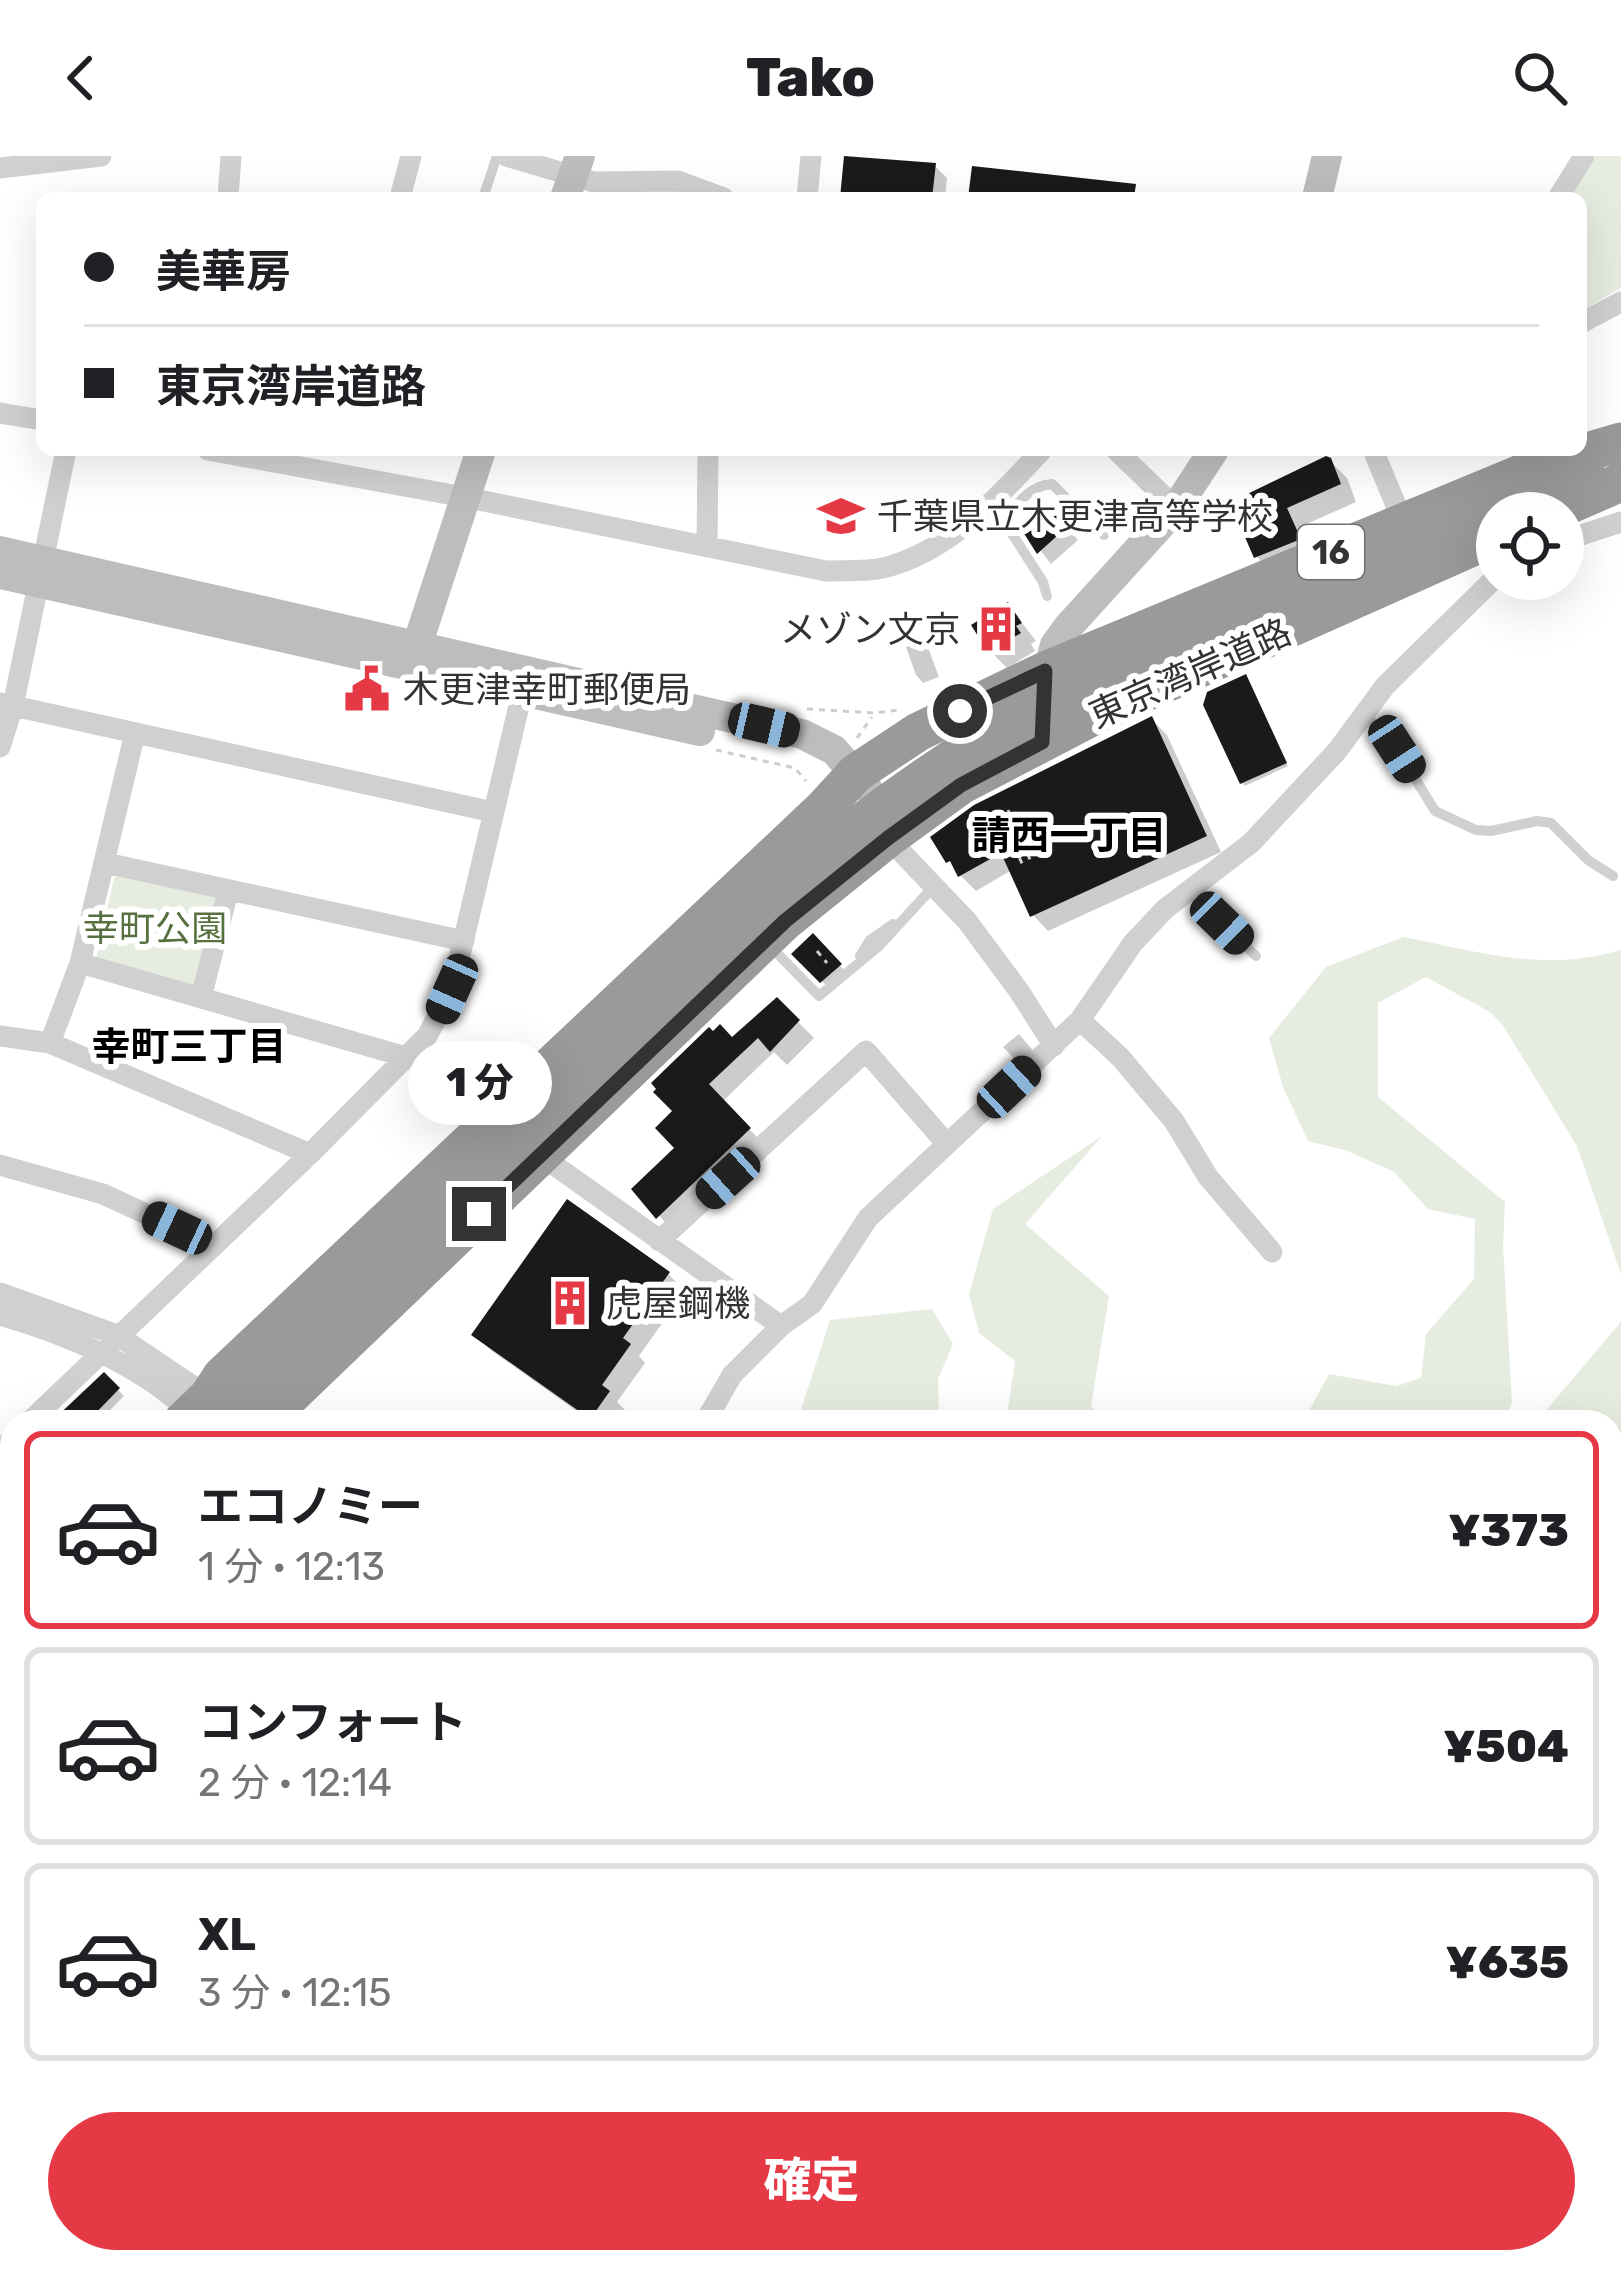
<!DOCTYPE html>
<html lang="ja">
<head>
<meta charset="utf-8">
<style>
	:root { --surface:#fff; --page:#f2f2f2; --text:#202124; --muted:#757577; --line:#e0e0e0; --accent:#e63946 }
	body { margin:0; font-family:Rubik,"Noto Sans JP",sans-serif; background:var(--page); color:var(--text); height:100vh; display:flex; flex-direction:column; font-size:45px; white-space:nowrap }
	* { box-sizing:border-box; margin:0 }
	p { font-size:39px; color:var(--muted) }
	.icon { flex:none; width:66px; height:66px; fill:none; stroke:currentColor; stroke-width:2; stroke-linecap:round; stroke-linejoin:round }
	.map { position:relative; flex:1; overflow:hidden }
	.sheet { position:absolute; left:0px; top:1254px; width:1623px; height:864px; display:flex; flex-direction:column; background:var(--surface); border-radius:36px 36px 0 0; box-shadow:0 12px 48px #0002 }
	.sheet>* { flex:none }
	.top-card { position:absolute; left:36px; top:36px; width:1551px; height:264px; border-radius:18px; box-shadow:0 12px 48px #0002; display:grid; align-content:center; height:264px; padding:0 48px; background:var(--surface) }
	.tools { position:absolute; left:1476px; top:336px; display:grid; gap:24px }
	.tools a { display:grid; place-items:center; width:108px; height:108px; border-radius:50%; background:var(--surface); box-shadow:0 12px 48px #0002; font-size:60px }
	.end { position:absolute; width:54px; height:54px; margin:-27px; border:15px solid #333; background:#fff; box-shadow:0 0 0 6px #fff }
	.from { border-radius:50% }
	.bubble { position:absolute; height:84px; border-radius:42px; background:var(--surface); box-shadow:0 12px 48px #0002; font-size:39px; font-weight:800; line-height:84px; text-align:center }
	.car { position:absolute; width:36px; height:72px; margin:-36px -18px; border-radius:15px; box-shadow:0 0 9px 3px #0007; background:linear-gradient(#222 24%,#8ab4d8 0 40%,#222 0 76%,#8ab4d8 0 86%,#222 0) }
	.top-card b { display:flex; align-items:center; gap:42px; height:114px; font-size:45px }
	.top-card b+b { border-top:3px solid var(--line) }
	.top-card i { width:30px; height:30px; background:var(--text) }
	ul { padding:21px 0 0; list-style:none }
	li { display:flex; align-items:center; gap:36px; height:198px; margin:0 24px 18px; padding:0 24px; border:6px solid var(--line); border-radius:18px }
	li div { flex:1 }
	li b { display:block; font-size:45px }
	li em { font-style:normal; font-weight:800 }
	li.on { border-color:var(--accent) }
	li>.icon { width:108px; height:108px; stroke-width:1.5 }
	.cta { display:flex; gap:24px; margin-top:auto; padding:24px 48px }
	.cta a { flex:1; height:138px; border-radius:72px; background:var(--accent); color:#fff; font-size:48px; font-weight:800; line-height:138px; text-align:center }
	header { display:flex; justify-content:space-between; align-items:center; height:156px; padding:0 48px; background:var(--surface); font-size:54px; font-weight:800 }
	.map>svg:first-child { display:block }
</style>
</head>
<body>
<header><svg class="icon" aria-label="back" viewBox="0 0 24 24"><path d="M15 5l-7 7 7 7"/></svg>Tako<svg class="icon" aria-label="search" viewBox="0 0 24 24"><circle cx="10" cy="10" r="6"/><path d="M15 15l6 6"/></svg></header>
<div class="map">
<svg width="1621" height="2118" viewBox="0 0 1621 2118">
	<rect width="100%" height="100%" fill="#fff"/>
	<path fill="#e6ecdf" d="M1596,0H1621V132L1581,155V42H1570Z
		M122,718L217,741L199,827L192,830L96,802L114,722Z
		M1403,781C1483,796 1539,817 1621,794V1118L1577,990L1502,868L1490,856L1426,821L1378,847V941L1505,1046L1503,1090L1512,1247L1503,1266H1303L1329,1218L1396,1230L1421,1222L1426,1178L1474,1123L1475,1063L1428,1053L1394,1016L1348,995L1308,985L1283,931L1269,882L1326,811Z
		M1102,980L1025,1068L1109,1140L1091,1250L1104,1266H1006L1015,1205L979,1177L969,1138L993,1053Z
		M932,1153L953,1188L938,1223L939,1263L950,1266H797L830,1164Z
		M1621,1166V1676L1611,1684V1266H1536Z"/>
	<path fill="#0003" d="M935,10L947,22L945,42H843Z
		M1329,304L1347,322L1356,346L1302,370L1316,400L1274,418L1257,401L1236,353Z
		M1044,347L1078,384L1051,408L1021,369Z
		M1008,449L1036,485L1031,488L1035,495L1007,512L990,495Z
		M922,486L929,494L939,521L923,527L916,519L906,491Z
		M1247,525L1288,610L1245,630L1242,627Z
		M1151,563L1167,579L1221,696L1048,775L1033,759L1010,715L976,735L960,719Z
		M813,782L847,817L829,832L795,798Z
		M777,845L814,882L787,909L774,896L722,946L765,989L674,1076L635,1033L679,992L659,972L732,885Z
		M1019,878L1035,897L1021,910L1003,891Z
		M668,1118L685,1135L639,1200L645,1207L617,1246L625,1254L617,1266H592L492,1195L475,1178Z
		M104,1220L124,1240L98,1266H62Z
		M12,1306V1366L0,1377V1317Z
		M12,2043V2076L0,2080V2049Z"/>
	<path fill="#1a1a1a" d="M844,0L936,7L932,42H840Z
		M972,10L1136,28L1134,42H968Z
		M1326,300L1331,302L1341,328L1287,352L1301,383L1254,402L1232,351L1239,348L1237,343Z
		M1044,343L1068,370L1037,398L1018,368Z
		M1008,446L1022,467L1016,470L1021,477L988,496L971,469Z
		M1246,518L1287,607L1240,628L1203,549L1207,536Z
		M1152,560L1207,680L1030,761L1001,697L958,721L950,705L946,707L930,681L974,649Z
		M813,777L842,808L820,827L791,798Z
		M777,841L800,864L770,896L758,882L709,928L751,972L656,1063L631,1033L674,992L655,972L672,955L653,936L656,933L651,927L709,871L713,875L720,868L732,881Z
		M567,1043L670,1116L623,1182L631,1188L602,1229L610,1235L593,1259L586,1254L583,1258L471,1179Z
		M104,1216L120,1232L87,1266H51Z"/>
	<g fill="none" stroke-linecap="round" stroke-linejoin="round">
		<path stroke="#cdcdcd" stroke-width="3" stroke-dasharray="6 6" stroke-linecap="butt" d="M807,553L875,557L899,554
			M857,582L872,561
			M716,594L795,612L806,625
			M1008,654L1032,708
			M1000,658L1024,712
			M817,795L827,807"/>
		<path stroke="#d0d0d0" stroke-width="10" d="M483,42L497,0
			M1047,440L1043,426L1007,370C1011,350 1031,329 1052,328L1104,379
			M1364,558L1397,593L1435,655L1476,674L1491,675L1537,665L1551,667L1588,704L1613,720
			M1188,735L1256,800
			M769,789L819,840L878,791L934,730
			M860,800L870,784L893,768"/>
		<path stroke="#d0d0d0" stroke-width="21" d="M506,0L594,26L678,25L724,42
			M0,12L101,0
			M228,42L231,0
			M400,42L411,0
			M807,42L811,0
			M1558,42L1584,0
			M1581,167L1621,146
			M0,257L42,264
			M208,294L464,341L826,415C845,414 865,416 883,412C949,396 998,341 1042,294
			M1116,294L1176,352
			M1373,294L1403,366
			M1563,385L1621,366
			M707,391L708,294
			M0,547L493,656
			M0,591L13,550L66,294
			M888,682L967,765L1019,835L1054,890
			M106,707L464,785
			M80,807L406,901
			M201,842L228,735
			M1080,864L1120,901L1174,965L1208,1021L1272,1096
			M0,880L50,887L310,998
			M50,887L80,807L135,577
			M540,999L781,1170
			M0,1009L103,1038L213,1089
			M659,1085L866,895L946,987
			M0,1137L117,1179L212,1243
			M0,1159C64,1177 148,1212 194,1261
			M29,1266L310,998L427,880L452,833L522,537
			M705,1266L732,1219L781,1170L812,1148L868,1062L1080,864L1133,787L1165,753L1251,687L1337,595L1385,530L1497,420
			M0,1295L12,1283
			M1611,1728L1621,1724
			M0,1778L12,1767
			M1611,1915L1621,1914
			M0,1998L12,2002
			M1611,2012L1621,2010
			M1618,2077L1621,2101
			M0,2090L12,2084
			M869,2106L889,2118
			M653,2118L665,2106
			M1030,2118L1052,2106
			M1294,2118L1372,2106
			M1417,2118L1419,2106"/>
		<path stroke="#bdbdbd" stroke-width="30" d="M565,42L580,0
			M1317,42L1327,0
			M0,395L802,578L834,594L867,632
			M0,418L700,575
			M412,505L481,294
			M1044,529L1055,489L1068,471L1176,352L1214,294"/>
		<path stroke="#9a9a9a" stroke-width="39" d="M1550,357L1621,326
			M182,1266L209,1240L222,1220L824,652L856,617L918,576L1045,515L1540,310L1621,286
			M263,1266L785,765L888,682L961,629L1103,555L1497,380
			M0,1449L12,1437
			M0,1525L12,1513"/>
		<path stroke="#9a9a9a" stroke-width="39" d="M209,1240L279,1174
			M222,1266L767,744C865,657 970,586 1085,524L1585,313"/>
	</g>
	<g fill="none" stroke-linecap="round" stroke-linejoin="round">
		<path stroke="#333" stroke-width="15" d="M479,1058L785,765L888,682L961,629L1042,586L1045,515L960,555"/>
	</g>
	<defs>
		<g id="school-bare" transform="scale(3.6)"><path d="M0-5L7-2L0 1L-7-2ZM-4 1L0 2.5L4 1V4Q0 6-4 4Z" fill="#e63946" stroke="#fff" stroke-width="2.5" paint-order="stroke"/></g>
		<g id="building-bare" transform="scale(3.6)"><path d="M-4-6H4V6H1V3H-1V6H-4ZM-2.5-4.3h1.7v1.8h-1.7ZM.8-4.3h1.7v1.8H.8ZM-2.5-1h1.7V.8h-1.7ZM.8-1h1.7V.8H.8Z" fill="#e63946" stroke="#fff" stroke-width="2.5" paint-order="stroke"/></g>
		<g id="civic-bare" transform="scale(3.6)"><path d="M-.6-6.5H3V-4.5H.6V-3L4-1V1h2V6H-6V1h2V-1L-.6-3ZM-1.2 2.5V6h2.4V2.5Z" fill="#e63946" stroke="#fff" stroke-width="2.5" paint-order="stroke"/></g>
	</defs>
	<g fill-rule="evenodd">
		<use href="#school-bare" x="841" y="360"/>
		<use href="#building-bare" x="996" y="473"/>
		<use href="#civic-bare" x="367" y="533"/>
		<use href="#building-bare" x="570" y="1147"/>
	</g>
	<g text-anchor="middle" stroke-width="12" stroke-linejoin="round" paint-order="stroke">
		<rect fill="#fff" stroke="#707070" stroke-width="3" x="1298" y="369" width="66" height="54" rx="9"/>
		<g font-size="33" font-weight="bold" fill="#333">
			<text x="1331" y="408">16</text>
		</g>
		<g font-size="36" fill="#333" stroke="#fff" text-anchor="start">
			<text x="877" y="373">千葉県立木更津高等学校</text>
			<text x="960" y="486" text-anchor="end">メゾン文京</text>
			<text x="403" y="546">木更津幸町郵便局</text>
			<text x="606" y="1160">虎屋鋼機</text>
		</g>
		<g font-size="36" fill="#333" stroke="#fff">
			<text transform="translate(1190 517) rotate(-24)" y="13">東京湾岸道路</text>
		</g>
		<g font-size="36" fill="#56703f" stroke="#fff">
			<text x="155" y="785">幸町公園</text>
		</g>
		<g font-size="39" font-weight="bold" fill="#000" stroke="#fff">
			<text x="1069" y="693">請西一丁目</text>
			<text x="189" y="904">幸町三丁目</text>
		</g>
	</g>
</svg>
<div class="tools">
<a><svg class="icon" aria-label="locate" viewBox="0 0 24 24"><circle cx="12" cy="12" r="6"/><path d="M12 2v4M12 18v4M2 12h4M18 12h4"/></svg></a>
</div>
<i class="end from" style="left:960px;top:555px"></i>
<i class="end" style="left:479px;top:1058px"></i>
<div class="bubble" style="left:408px;top:885px;width:144px">1 分</div>
<i class="car" style="left:764px;top:569px;rotate:103deg"></i>
<i class="car" style="left:1397px;top:593px;rotate:147deg"></i>
<i class="car" style="left:1222px;top:767px;rotate:134deg"></i>
<i class="car" style="left:452px;top:833px;rotate:204deg"></i>
<i class="car" style="left:1009px;top:931px;rotate:47deg"></i>
<i class="car" style="left:728px;top:1022px;rotate:228deg"></i>
<i class="car" style="left:177px;top:1072px;rotate:295deg"></i>
<div class="top-card">
<b><i class="from"></i>美華房</b>
<b><i></i>東京湾岸道路</b>
</div>
<section class="sheet">
<ul>
<li class="on"><svg class="icon" aria-label="car" viewBox="0 0 24 24"><path d="M5 17H2v-5l4-1 3-4h7l3 4 3 1v5h-3M9 17h6M6 11h13"/><circle cx="7" cy="17" r="2"/><circle cx="17" cy="17" r="2"/></svg><div><b>エコノミー</b><p>1 分 · 12:13</p></div><em>¥373</em></li>
<li><svg class="icon" aria-label="car" viewBox="0 0 24 24"><path d="M5 17H2v-5l4-1 3-4h7l3 4 3 1v5h-3M9 17h6M6 11h13"/><circle cx="7" cy="17" r="2"/><circle cx="17" cy="17" r="2"/></svg><div><b>コンフォート</b><p>2 分 · 12:14</p></div><em>¥504</em></li>
<li><svg class="icon" aria-label="car" viewBox="0 0 24 24"><path d="M5 17H2v-5l4-1 3-4h7l3 4 3 1v5h-3M9 17h6M6 11h13"/><circle cx="7" cy="17" r="2"/><circle cx="17" cy="17" r="2"/></svg><div><b>XL</b><p>3 分 · 12:15</p></div><em>¥635</em></li>
</ul>
<div class="cta"><a>確定</a></div>
</section>
</div>
</body>
</html>
